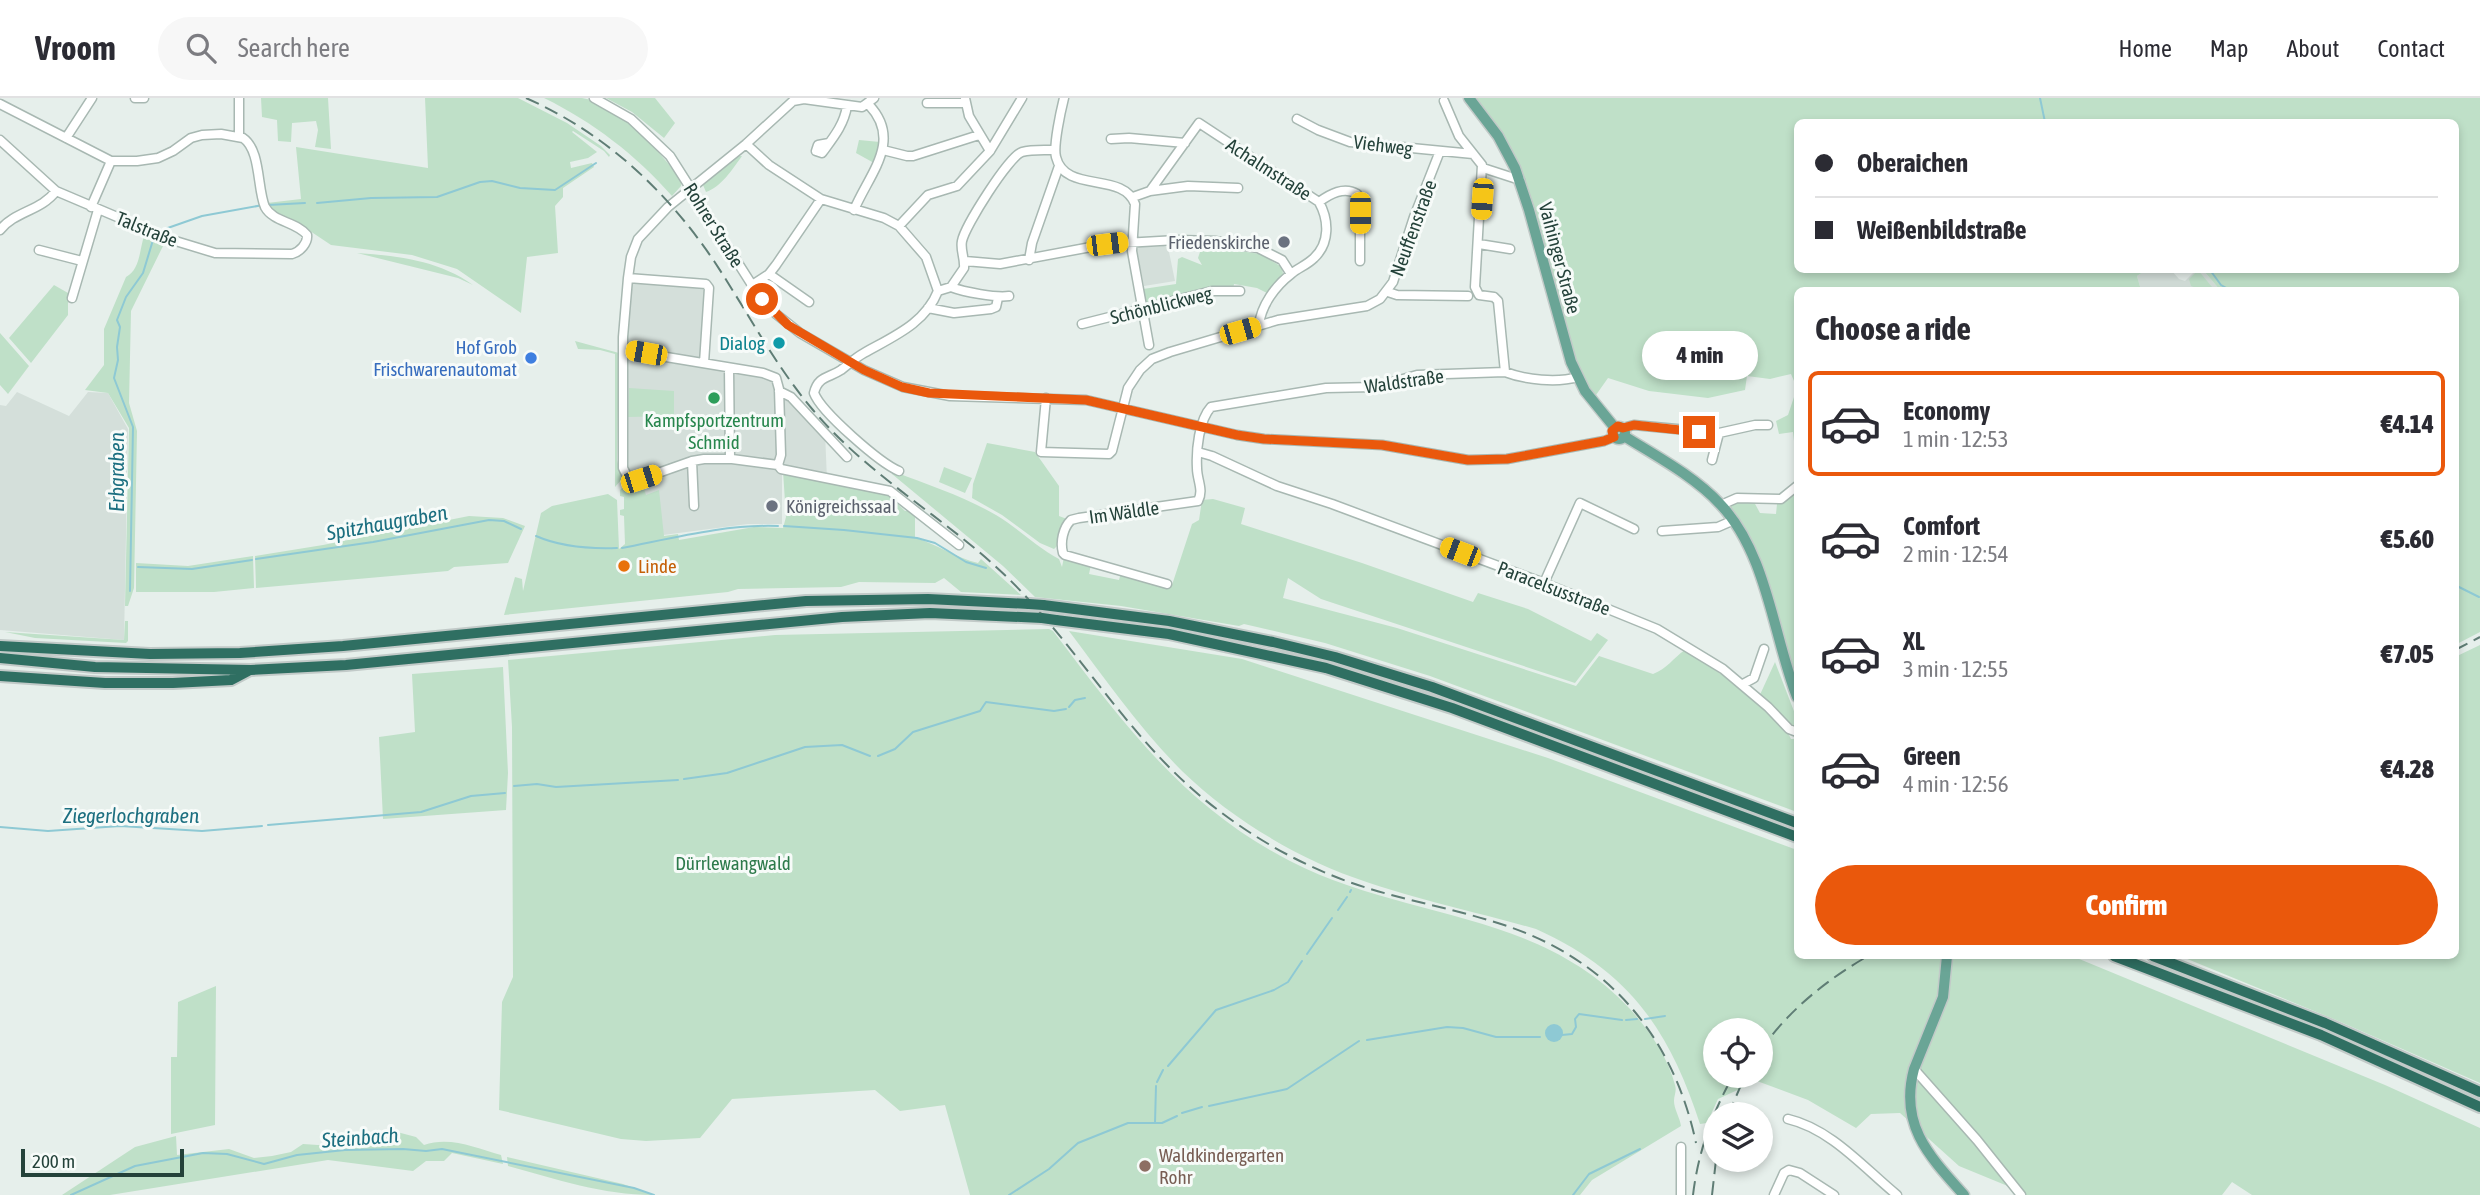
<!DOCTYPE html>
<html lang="en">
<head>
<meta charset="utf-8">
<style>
	:root { --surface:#fff; --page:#f7f7f7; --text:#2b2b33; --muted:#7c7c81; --line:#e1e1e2; --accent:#ea580c }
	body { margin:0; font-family:"Asap Condensed",sans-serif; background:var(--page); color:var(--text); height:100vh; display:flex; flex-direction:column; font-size:26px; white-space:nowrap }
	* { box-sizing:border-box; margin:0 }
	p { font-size:23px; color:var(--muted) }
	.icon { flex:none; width:38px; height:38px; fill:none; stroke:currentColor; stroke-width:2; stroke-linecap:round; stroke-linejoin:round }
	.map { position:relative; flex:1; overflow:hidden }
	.sheet { position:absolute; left:1794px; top:189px; width:665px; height:672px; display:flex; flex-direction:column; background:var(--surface); border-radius:10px; box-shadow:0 4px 10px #0003 }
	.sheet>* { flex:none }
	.banner { position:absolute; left:1794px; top:21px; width:665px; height:154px; border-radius:10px; box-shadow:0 4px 10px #0003; display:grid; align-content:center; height:154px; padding:0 21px; background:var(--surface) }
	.fabs { position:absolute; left:1703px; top:920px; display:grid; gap:14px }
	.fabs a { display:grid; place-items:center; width:70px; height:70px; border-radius:50%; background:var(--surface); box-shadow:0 4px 10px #0003; font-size:35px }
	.scale { position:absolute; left:21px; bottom:18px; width:163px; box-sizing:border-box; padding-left:7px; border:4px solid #24423a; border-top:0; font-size:19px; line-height:24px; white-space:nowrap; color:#24423a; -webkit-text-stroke:5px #f7fbf9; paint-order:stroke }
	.end { position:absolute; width:32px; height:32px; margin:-16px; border:9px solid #ea580c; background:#fff; box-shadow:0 0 0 4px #fff }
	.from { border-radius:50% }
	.bubble { position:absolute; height:49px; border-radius:24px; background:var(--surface); box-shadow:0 4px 10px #0003; font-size:23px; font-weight:800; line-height:49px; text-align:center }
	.car { position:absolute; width:21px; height:42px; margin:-21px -10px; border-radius:9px; box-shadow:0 0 5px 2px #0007; background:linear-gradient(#f5c518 24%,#345 0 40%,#f5c518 0 76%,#345 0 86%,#f5c518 0) }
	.banner b { display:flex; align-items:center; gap:24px; height:66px; font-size:26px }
	.banner b+b { border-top:2px solid var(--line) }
	.banner i { width:18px; height:18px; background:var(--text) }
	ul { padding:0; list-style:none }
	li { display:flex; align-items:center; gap:21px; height:105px; margin:0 14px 10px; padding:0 7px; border:4px solid transparent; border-radius:10px }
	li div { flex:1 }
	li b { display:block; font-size:26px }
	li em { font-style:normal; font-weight:800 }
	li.active { border-color:var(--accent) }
	li>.icon { width:63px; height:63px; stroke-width:1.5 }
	h2 { padding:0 21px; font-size:32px; line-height:84px }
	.cta { display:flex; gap:14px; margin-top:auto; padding:14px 21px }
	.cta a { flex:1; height:80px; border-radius:42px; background:var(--accent); color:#fff; font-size:28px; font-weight:800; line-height:80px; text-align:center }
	header { display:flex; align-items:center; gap:42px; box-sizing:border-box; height:98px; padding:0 35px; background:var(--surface); border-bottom:2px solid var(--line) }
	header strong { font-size:33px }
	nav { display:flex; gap:38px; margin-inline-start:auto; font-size:24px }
	.search { width:490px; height:63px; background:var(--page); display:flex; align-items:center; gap:18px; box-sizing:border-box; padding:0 24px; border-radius:38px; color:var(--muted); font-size:26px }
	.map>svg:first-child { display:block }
</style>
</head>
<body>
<header>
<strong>Vroom</strong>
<div class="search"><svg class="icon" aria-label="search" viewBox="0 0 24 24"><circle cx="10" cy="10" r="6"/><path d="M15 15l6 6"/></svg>Search here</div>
<nav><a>Home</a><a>Map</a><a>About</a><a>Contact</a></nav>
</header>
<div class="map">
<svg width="2480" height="1097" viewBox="0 0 2480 1097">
	<rect width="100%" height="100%" fill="#e6efeb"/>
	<path fill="#d4dfda" d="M1164,148L1168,149L1175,183L1144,188L1137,152L1139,149Z
		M2146,172H2171L2179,181L2185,183L2196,172H2203L2220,192H2141L2137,178Z
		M628,180L706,186L704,265L773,278L779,293L788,291L825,334L827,382L782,374V426H748L640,440V385H628L623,370Z
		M17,294L69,318L88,294L108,295L128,331L124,542L0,532V307L6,308Z"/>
	<path fill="#bfe0c8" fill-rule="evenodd" d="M261,0H328L331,51L315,49L318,32L316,23L292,25L291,44L278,43L277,22L262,19Z
		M425,0H518L567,25L601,48L610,57L609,59L604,53L573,33L572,34L597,54L588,60L570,64L571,70L592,65L594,69L563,90V99L555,108L558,155L527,159L521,215L457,171L412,157L331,147L301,127L271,114L267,105L301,101L296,49L428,70Z
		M544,0C556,0 570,0 582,0C620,6 660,54 682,83L681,88L672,98C636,57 593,24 544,0Z
		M606,0H655L675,25L664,40L632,14Z
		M1469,0H2480V534L2455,547V192H2220L2203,172H2455V24H1797V172H2146L2137,178L2141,192H1797V352H1795L1793,334L1779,336L1776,323L1788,317L1797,290L1791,276L1770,281L1747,278L1745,292L1708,300L1649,293L1608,280L1596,297L1584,284L1575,267L1520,78Z
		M859,42L880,44L874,65L856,55Z
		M739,58H742C732,72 721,89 706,94L703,87Z
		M145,135L162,143L163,148L131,213L129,305L137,333L134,490L128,508H125L129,330L108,295L85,292L104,267V231L126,179C141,171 139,151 145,135Z
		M1213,149L1260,156L1282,169L1283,176L1267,195L1257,190L1234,186L1233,192L1146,207L1143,191L1176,186L1178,161L1182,159L1202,167L1198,160L1200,154Z
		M357,155C398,158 438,162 473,187L458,180Z
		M2198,172L2212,189L2209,192H2202L2191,188L2189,181Z
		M54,187L68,195V217L31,265L9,240Z
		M0,235L29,268L8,296L0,287Z
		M575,243L619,255L617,362L622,381L615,389V256L600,252L578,251Z
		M629,290L674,293V318L628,319Z
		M987,345L1035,354L1059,388V418L1067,421L1062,426L1057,448L1054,451L1040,445L1002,417L972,400L973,386Z
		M944,369L972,380L965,395L939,384Z
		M783,373L888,395L898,401V406L905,413H911L915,416V440C937,446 956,460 978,465L981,461L1021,497L961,494L944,480L935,485L859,484L841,489L738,491L728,494L504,517L515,479L522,481L523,493L541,415L552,408L608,396L617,402L619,451L625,446L624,418L620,417V412L624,411V399L620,398V392L626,386L642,385L646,397L659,392L664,438L678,436L679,442L754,429L783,430L786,419Z
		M895,374C929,387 965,399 996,417C1018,430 1036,449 1059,461L1062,469L1064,459L1091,467L1089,476L1119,482L1121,475L1162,488L1172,487L1192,426L1199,422L1202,402L1213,401L1245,410L1241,426L1362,465L1473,504L1478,495L1528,511L1591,543L1597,535L1608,542L1575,585L1321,501L1288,480L1283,500L1397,530L1576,588L1599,558L1653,576C1667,571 1673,560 1685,552L1758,601L1775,564L1797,621V628L1787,633L1791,641H1797V714L1430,578L1325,545L1244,526L1239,528L1121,508L1035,499L1003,468L892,376Z
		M1792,395L1797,400V584L1743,431L1729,409L1733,404H1754L1760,415L1776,416L1777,406Z
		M469,418L503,420L525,428L508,465L454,469L448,473L256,490L255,458L323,447Z
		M253,458L254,490L214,494H136V465L188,468Z
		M125,523H128V543L126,545L35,540L5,534L124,542Z
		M1049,531L1053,533C1124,626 1183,708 1290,763C1404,822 1537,811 1630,911C1649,932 1668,959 1675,987C1677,993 1674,997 1674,1003C1674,1011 1680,1020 1681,1028L1592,1082L1580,1097H970L945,1007L900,1013L875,992L732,1001L700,1040L646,1043L621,1041L499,1012L502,904L513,879L512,629L508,562L775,537Z
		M1069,533L1242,561L1548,660L1797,752V858H2072L2385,987L2480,1030V1097H2252L2232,1084L2222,1097H2021L2015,1091L1959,1068L1900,1015L1871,1016L1856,1030L1808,1002L1757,983L1718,1001L1707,1025L1700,1026C1669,931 1629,873 1536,831C1467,811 1383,795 1318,765C1270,743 1220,710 1182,673C1140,631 1105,581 1069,533ZM1715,933H1760V978H1715Z
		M2480,547V985L2336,922L2180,858H2455V559Z
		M503,569L508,675L506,712L383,721L379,639L415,634L412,576Z
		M216,888L215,1027L171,1036V959H177L178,904Z
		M397,1034L416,1039L424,1047C450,1038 476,1050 501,1057L503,1066L452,1055L444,1063H426L413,1073L328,1062L110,1097H62L135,1049L176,1038L177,1057L229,1051L254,1060L272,1058L291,1054L303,1046L318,1047L354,1041L389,1039Z
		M507,1059L623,1086L653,1097C603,1097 556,1081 508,1068Z"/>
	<path fill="#8ec9d4" d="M1545 935a9 9 0 1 1 18 0a9 9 0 1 1-18 0Z"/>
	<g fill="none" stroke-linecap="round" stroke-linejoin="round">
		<path stroke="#8ec9d4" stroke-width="2" d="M2040,0L2045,24
			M317,105L371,100L437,99L480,84L492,83L520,90L555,92L596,65
			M268,107L305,105
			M162,132L202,118L263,107
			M2210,172L2221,187L2230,192
			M784,428L844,432L917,440L935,445L966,464L986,470
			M536,438C561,449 590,451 617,450
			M622,450C673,440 726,426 778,428
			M256,461L373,444L489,422L504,423L521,431
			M138,469L192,471L252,462
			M2455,487L2479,499
			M130,493L133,329L114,280L118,262L117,249L120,229L117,222L126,199L143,175L153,142
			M1069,609L1075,602L1085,600
			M878,658L895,651L913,634L980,613L986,604L1054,613L1066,611
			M684,681L727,675L805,649L842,647L870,658
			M514,688L537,686L556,689L678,682
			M268,727L421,714L471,698L505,695
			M0,729L48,733L120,728L202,733L262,728
			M1350,794L1351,792
			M1338,812L1347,799
			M1307,856L1332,820
			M1645,921L1665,918
			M1626,922L1637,921
			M1562,937L1572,936L1576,929L1575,921L1579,916L1622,922
			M1367,942L1447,929L1463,930L1496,939H1540
			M1168,968L1216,912L1274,892L1288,884L1302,863
			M1157,984L1163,972
			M1209,1008L1287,991L1359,943
			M1182,1015L1202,1009
			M1155,1025L1156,988
			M71,1097L135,1068L203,1055L227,1056L264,1066L297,1057L345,1052L403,1051L426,1053L442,1051L634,1090L654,1097
			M1009,1097L1049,1071L1078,1045L1128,1025H1162L1177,1018
			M1573,1097L1589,1076L1640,1051"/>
		<g stroke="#a8b8b2" stroke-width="11">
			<path id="minor" d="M135,0H144
				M239,0V38
				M594,0L631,21L670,58L752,187L776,216L800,235L864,272L903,289L950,298L1086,302L1237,337L1264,341L1382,347L1468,362L1507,361L1604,343L1614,339
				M874,0L862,9L804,1L793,3L746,46L668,109L638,141L631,159L628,180L623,239V370L627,378L633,381H641L692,363L704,361H732L778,367L781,371L890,393L959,447
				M965,0L969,18L990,53
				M1064,0C1061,12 1053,48 1056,59C1065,96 1123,73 1135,106L1132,153L1149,247
				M1444,3L1459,38L1482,67L1475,189L1479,197L1494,199L1498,203L1505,274
				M927,5H965
				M0,6L111,63H137L158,60L173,53L191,40L202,37L221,36L243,40C261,52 257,91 265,109C273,124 297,124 307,137C308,145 300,154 292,156L215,155L169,141L56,93L0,42
				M1297,21L1318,32L1350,44L1473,56
				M66,40L92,0
				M1111,41L1129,40L1185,45
				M829,45L818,47L816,53L822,55C833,40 844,27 847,8
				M746,46L769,67L821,101L884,120L899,128L926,159L938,193
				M883,52L907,58H913L979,37
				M1483,70L1520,82
				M1150,93L1188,88L1238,90
				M1133,99L1150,93L1199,25L1319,104C1329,122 1330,145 1314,160C1307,167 1298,170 1291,176C1275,188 1261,208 1259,227
				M1319,104C1330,96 1344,88 1357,96L1360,115V163
				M91,109L111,63
				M854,112C869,76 903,43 869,7
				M899,128L928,97L957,88L990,53L1022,0
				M0,132C15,113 41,113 56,93
				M1479,146L1510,151
				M39,152L82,163
				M1029,162L1032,145L1059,68
				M965,163L1000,166L1107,146L1177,142L1215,143L1258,150L1282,162L1291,176
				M769,176L809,204
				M628,180L706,186L709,190L704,265
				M752,187L769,176L776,167L821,101
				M951,189C964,194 996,200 1009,198
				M938,193L951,189L964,170C965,160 960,152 962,143C965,128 1009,58 1022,54C1032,51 1045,52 1055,52
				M1388,194L1397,197L1468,198
				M72,200L98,112
				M928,210L954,215L991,211L996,209L998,200
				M1082,226L1212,193H1240
				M624,252L763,275L776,280L779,291L781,357L778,367
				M729,270L730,361
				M779,293L791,299L847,359
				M1046,300L1041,354L1109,356L1112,353L1128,290L1140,272L1152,261L1170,254L1278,222L1367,208L1380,201L1393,184L1414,119L1440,53
				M1623,330L1634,327L1719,335L1755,327H1768
				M1198,354L1212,358L1277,388L1332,406L1544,485L1657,531L1723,571L1768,609L1789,631L1797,634
				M1712,362L1719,335
				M692,363L694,408
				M899,373C880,365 821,314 814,295C818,278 829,280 841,272C849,266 855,260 864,255C892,239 925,226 938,193
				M1721,407L1737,400L1781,401L1797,388
				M1662,433L1718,429L1734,422
				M1544,485L1580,405L1634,431
				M1167,486L1065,457L1063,455C1060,444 1063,430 1071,422L1079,420L1198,403C1204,392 1197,382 1197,370C1196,352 1199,322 1211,309L1326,290L1375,289L1417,277L1505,274C1526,282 1557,285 1578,279
				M1743,586L1754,580L1764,551
				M1914,971L1977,1042L2021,1097
				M1788,1021C1831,1031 1864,1070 1897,1097
				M1681,1049V1097
				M1774,1097L1784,1075L1789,1072L1800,1075L1834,1097"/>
		</g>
		<g stroke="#c2cac8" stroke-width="13">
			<path id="major" d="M1469,0L1498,38L1515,70L1529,112L1571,264L1585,293L1615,330
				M1613 335a6 6 0 1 1 12 0a6 6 0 1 1-12 0Z
				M1624,338C1656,358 1694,378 1720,406C1767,455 1773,537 1797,599
				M1947,858L1943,899L1914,971C1899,1027 1929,1058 1964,1097"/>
		</g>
		<g stroke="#c2cac8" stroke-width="14">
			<path id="highway" d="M1043,507L1169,523L1273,544L1335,559L1432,589L1797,725
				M1056,522L1169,536L1326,570L1452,610L1797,739
				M0,548L150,556L240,555L343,548L806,503L928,501L1029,506
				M0,560L95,569L251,572L346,567L842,519L930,515L1042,520
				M0,578L105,585H173L231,582L248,573
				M2114,858L2321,937L2480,1009
				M2153,858L2325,925L2480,994"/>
		</g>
		<use href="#minor" stroke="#fff" stroke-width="8"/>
		<use href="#major" stroke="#6aa596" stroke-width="10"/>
		<use href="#highway" stroke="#2f6f62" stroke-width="10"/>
		<path stroke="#5f7d75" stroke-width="2" stroke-dasharray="14 7" stroke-linecap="butt" d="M526,0C605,35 666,92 714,163C747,213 774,266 813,312C869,379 948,421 1010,482C1079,551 1128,639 1204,701C1248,737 1298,766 1352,785C1401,802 1452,810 1501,826C1607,860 1673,937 1696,1045
			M2455,552L2480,539
			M1760,953C1788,913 1826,882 1868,858
			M1728,1017L1745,978
			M1693,1097C1698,1055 1712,1015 1733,978
			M1712,1097L1716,1062"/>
		<g stroke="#c2cac8" stroke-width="14" stroke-linecap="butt">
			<path id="highway-bridge" d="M1029,506L1043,507
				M1042,520L1056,522"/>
		</g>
		<use href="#highway-bridge" stroke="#2f6f62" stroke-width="10"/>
	</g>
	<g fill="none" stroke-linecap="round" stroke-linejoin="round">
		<path stroke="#ea580c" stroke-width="9" d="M762,201L788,227L864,272L902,289L929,295L1086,302L1237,337L1264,341L1382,347L1468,362L1507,361L1604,343L1614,339L1612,333L1618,328L1623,330L1634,327L1699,334"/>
	</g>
	<g fill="#6b7280" stroke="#f7fbf9" stroke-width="2.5">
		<circle cx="1284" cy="144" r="7"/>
		<circle cx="772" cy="408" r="7"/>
	</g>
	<circle fill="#0f9aa8" stroke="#f7fbf9" stroke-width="2.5" cx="779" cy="245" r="7"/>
	<circle fill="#3f7fe0" stroke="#f7fbf9" stroke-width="2.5" cx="531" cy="260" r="7"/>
	<circle fill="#2e9e5b" stroke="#f7fbf9" stroke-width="2.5" cx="714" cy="300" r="7"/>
	<circle fill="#e8710a" stroke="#f7fbf9" stroke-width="2.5" cx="624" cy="468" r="7"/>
	<circle fill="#8d6e63" stroke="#f7fbf9" stroke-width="2.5" cx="1145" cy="1068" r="7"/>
	<g text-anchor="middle" stroke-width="6" stroke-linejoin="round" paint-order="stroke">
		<g font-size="19" fill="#24423a" stroke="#f7fbf9">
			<text transform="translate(1383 47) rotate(7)" y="7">Viehweg</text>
			<text transform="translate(1269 71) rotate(33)" y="7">Achalmstraße</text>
			<text transform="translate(714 127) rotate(58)" y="7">Rohrer Straße</text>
			<text transform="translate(1413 130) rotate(-70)" y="7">Neuffenstraße</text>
			<text transform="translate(147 131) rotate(22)" y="7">Talstraße</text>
			<text transform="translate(1560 160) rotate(75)" y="7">Vaihinger Straße</text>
			<text transform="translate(1161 207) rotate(-14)" y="7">Schönblickweg</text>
			<text transform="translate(1404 283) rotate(-8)" y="7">Waldstraße</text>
			<text transform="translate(1124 414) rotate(-8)" y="7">Im Wäldle</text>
			<text transform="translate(1554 490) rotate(21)" y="7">Paracelsusstraße</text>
		</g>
		<g font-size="19" fill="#5b616d" stroke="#f7fbf9" text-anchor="end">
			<text x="1270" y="151">Friedenskirche</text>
			<text x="786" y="415" text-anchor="start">Königreichssaal</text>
		</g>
		<g font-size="19" fill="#0d838f" stroke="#f7fbf9" text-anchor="end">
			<text x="765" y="252">Dialog</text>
		</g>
		<g font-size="19" fill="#366cbe" stroke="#f7fbf9" text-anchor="end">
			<text x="517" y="256">Hof Grob<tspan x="517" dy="22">Frischwarenautomat</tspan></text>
		</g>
		<g font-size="19" fill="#27864d" stroke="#f7fbf9">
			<text x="714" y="329">Kampfsportzentrum<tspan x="714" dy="22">Schmid</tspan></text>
		</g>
		<g font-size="19" fill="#c56008" stroke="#f7fbf9" text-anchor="start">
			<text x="638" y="475">Linde</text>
		</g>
		<g font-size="19" fill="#2d7a4b" stroke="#f7fbf9">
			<text x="733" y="772">Dürrlewangwald</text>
		</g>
		<g font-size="19" fill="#785e54" stroke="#f7fbf9" text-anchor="start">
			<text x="1159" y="1064">Waldkindergarten<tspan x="1159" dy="22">Rohr</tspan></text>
		</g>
		<g font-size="21" font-style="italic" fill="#1c6f80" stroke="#f7fbf9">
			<text transform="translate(117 374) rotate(-90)" y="7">Erbgraben</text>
			<text transform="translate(387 425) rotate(-10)" y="7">Spitzhaugraben</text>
			<text x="131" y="725">Ziegerlochgraben</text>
			<text transform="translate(360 1040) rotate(-4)" y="7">Steinbach</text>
		</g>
	</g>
</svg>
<div class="fabs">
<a><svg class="icon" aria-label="locate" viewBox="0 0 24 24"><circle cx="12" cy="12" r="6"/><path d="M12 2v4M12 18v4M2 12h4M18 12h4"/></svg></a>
<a><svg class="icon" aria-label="layers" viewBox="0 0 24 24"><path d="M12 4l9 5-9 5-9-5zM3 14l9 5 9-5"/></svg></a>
</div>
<div class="scale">200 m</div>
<i class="end from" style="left:762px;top:201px"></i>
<i class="end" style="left:1699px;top:334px"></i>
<div class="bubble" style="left:1642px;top:233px;width:116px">4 min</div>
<i class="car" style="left:1482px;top:101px;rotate:184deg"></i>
<i class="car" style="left:1360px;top:115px;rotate:180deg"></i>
<i class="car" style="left:1107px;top:146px;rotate:83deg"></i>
<i class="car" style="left:1240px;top:233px;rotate:74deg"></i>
<i class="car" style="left:646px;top:255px;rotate:280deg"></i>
<i class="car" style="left:641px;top:381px;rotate:72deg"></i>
<i class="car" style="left:1460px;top:454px;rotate:291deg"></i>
<div class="banner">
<b><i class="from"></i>Oberaichen</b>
<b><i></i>Weißenbildstraße</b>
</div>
<section class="sheet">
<h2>Choose a ride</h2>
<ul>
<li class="active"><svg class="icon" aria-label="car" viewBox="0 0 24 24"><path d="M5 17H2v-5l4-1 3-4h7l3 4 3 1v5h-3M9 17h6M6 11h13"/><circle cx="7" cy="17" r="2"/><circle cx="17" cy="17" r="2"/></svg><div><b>Economy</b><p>1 min · 12:53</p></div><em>€4.14</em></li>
<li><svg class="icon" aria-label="car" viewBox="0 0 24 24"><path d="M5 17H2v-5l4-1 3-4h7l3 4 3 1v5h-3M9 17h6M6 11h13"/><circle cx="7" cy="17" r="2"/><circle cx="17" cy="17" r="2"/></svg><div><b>Comfort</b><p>2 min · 12:54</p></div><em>€5.60</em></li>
<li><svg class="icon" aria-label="car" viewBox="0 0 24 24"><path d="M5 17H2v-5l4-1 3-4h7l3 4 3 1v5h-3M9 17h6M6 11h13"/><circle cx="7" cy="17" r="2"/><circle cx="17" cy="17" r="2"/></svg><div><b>XL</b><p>3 min · 12:55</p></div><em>€7.05</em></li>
<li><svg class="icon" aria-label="car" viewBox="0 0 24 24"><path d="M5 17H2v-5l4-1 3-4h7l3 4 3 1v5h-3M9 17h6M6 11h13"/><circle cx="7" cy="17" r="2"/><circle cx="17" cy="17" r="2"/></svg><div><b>Green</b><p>4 min · 12:56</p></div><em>€4.28</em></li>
</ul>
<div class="cta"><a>Confirm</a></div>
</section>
</div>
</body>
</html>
